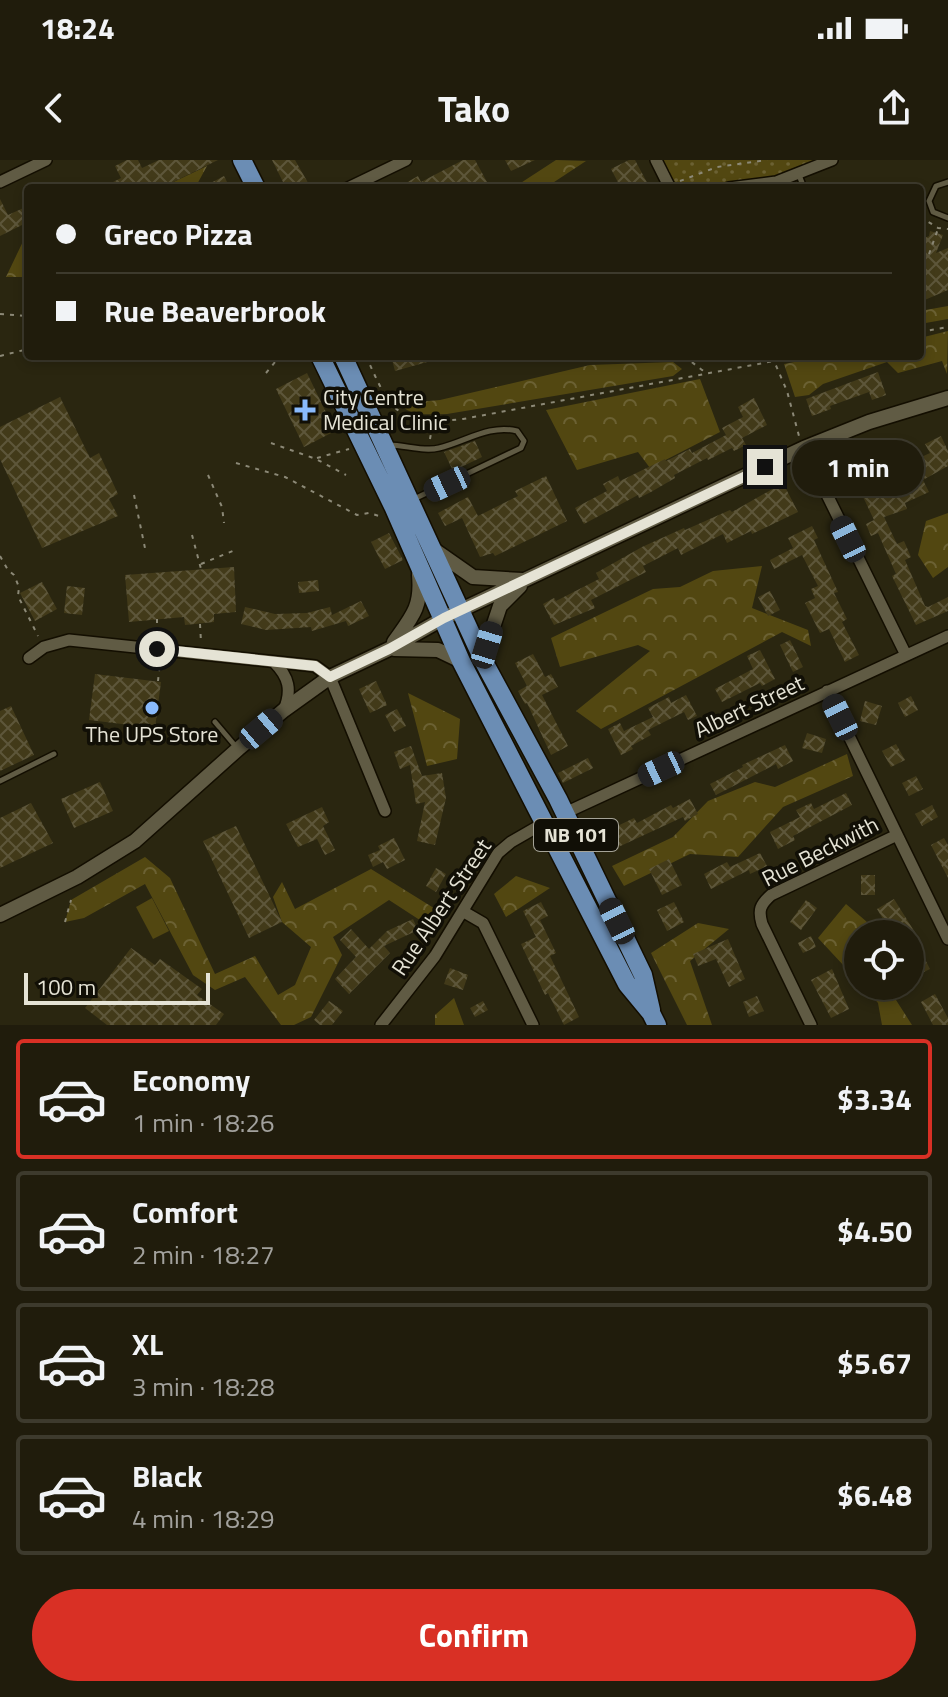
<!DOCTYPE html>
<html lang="en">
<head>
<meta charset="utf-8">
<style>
	:root { --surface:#201c0c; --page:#2d291a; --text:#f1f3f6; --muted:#a2a19d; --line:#3d3a2d; --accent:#d93025 }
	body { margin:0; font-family:"Titillium Web",sans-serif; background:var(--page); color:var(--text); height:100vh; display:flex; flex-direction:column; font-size:30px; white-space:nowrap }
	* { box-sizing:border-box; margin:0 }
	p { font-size:26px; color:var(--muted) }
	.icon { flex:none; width:44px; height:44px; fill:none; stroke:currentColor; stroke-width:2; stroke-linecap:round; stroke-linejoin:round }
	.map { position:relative; height:865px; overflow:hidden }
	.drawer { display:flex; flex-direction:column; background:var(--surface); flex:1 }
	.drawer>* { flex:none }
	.banner { position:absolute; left:24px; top:24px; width:900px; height:176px; border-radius:8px; box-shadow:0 4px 12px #0003,0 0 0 2px var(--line); display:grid; align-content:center; height:176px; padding:0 32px; background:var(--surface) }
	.controls { position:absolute; left:844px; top:760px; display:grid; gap:16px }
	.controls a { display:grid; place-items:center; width:80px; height:80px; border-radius:50%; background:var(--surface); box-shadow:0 4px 12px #0003,0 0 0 2px var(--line); font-size:40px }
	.scale { position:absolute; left:24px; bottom:20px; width:186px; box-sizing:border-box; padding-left:8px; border:4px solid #e5e3d5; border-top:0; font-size:22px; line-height:28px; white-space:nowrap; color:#e5e3d5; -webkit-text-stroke:6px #110f06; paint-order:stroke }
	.end { position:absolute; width:36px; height:36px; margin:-18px; border:10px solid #e5e3d5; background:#111; box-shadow:0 0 0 4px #111 }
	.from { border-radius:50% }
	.bubble { position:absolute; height:56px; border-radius:28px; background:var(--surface); box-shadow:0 4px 12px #0003,0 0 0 2px var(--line); font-size:26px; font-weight:700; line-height:56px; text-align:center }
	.car { position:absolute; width:24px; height:48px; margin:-24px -12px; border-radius:10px; box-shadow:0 0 6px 2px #0007; background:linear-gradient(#222 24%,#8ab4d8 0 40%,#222 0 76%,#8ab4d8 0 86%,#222 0) }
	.banner b { display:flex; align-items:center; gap:28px; height:76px; font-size:30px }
	.banner b+b { border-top:2px solid var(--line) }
	.banner i { width:20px; height:20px; background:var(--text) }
	ul { padding:14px 0 0; list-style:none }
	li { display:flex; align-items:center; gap:24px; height:120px; margin:0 16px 12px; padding:0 16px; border:4px solid var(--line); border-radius:8px }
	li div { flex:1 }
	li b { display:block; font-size:30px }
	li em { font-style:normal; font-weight:700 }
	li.selected { border-color:var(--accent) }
	li>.icon { width:72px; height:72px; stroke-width:1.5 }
	.action { display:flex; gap:16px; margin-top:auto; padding:16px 32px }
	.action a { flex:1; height:92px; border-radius:48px; background:var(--accent); color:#fff; font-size:32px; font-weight:700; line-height:92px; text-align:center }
	.status { display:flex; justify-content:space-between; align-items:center; height:56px; padding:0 40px; background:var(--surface); direction:ltr }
	.status svg { height:22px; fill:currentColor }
	header { display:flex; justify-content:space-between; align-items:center; height:104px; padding:0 32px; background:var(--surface); font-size:36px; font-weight:700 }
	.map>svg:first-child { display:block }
</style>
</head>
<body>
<div class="status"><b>18:24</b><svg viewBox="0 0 49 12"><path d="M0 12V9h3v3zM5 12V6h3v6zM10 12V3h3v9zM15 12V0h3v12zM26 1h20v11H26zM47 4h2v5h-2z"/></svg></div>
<header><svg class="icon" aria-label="back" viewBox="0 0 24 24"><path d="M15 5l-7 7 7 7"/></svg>Tako<svg class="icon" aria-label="share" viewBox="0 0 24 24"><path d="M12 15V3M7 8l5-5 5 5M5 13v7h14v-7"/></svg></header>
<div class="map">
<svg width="948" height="865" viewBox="0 0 948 865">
	<defs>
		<pattern id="grass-dots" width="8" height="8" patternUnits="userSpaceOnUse" patternTransform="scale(2)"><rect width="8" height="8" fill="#524711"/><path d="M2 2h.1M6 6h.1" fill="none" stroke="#6b6133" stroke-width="1.8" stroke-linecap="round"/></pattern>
		<pattern id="forest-crowns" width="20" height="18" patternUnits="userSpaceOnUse" patternTransform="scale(2)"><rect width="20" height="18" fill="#524711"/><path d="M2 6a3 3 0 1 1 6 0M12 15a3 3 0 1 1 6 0" fill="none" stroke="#6b6133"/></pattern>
		<pattern id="building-cross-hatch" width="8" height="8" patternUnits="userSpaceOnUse" patternTransform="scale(2)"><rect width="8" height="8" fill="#423a19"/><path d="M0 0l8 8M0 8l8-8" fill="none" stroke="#5d563a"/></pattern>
	</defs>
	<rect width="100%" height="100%" fill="#2a2610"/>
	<path fill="url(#grass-dots)" d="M656,0H832C777,25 730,28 670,28Z"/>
	<path fill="url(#forest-crowns)" d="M556,0L586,1L545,28H513Z
		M207,6L195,28H161Z
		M28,71V117H6Z
		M948,146V159L920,164V151Z
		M948,171L947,214L942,201L898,213L887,202L823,224L809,235L795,237L784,204L825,196H920V178Z
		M673,202L682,209L673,216L447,254C425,254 406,258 394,236L404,235L407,243L440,240L590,205Z
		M700,219L720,272L650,308L638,292L577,310L546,250Z
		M948,353V407L933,418L918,395L926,361Z
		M762,406L752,448L808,470L811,486L782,472L601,569L576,551L650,491L638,485L560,507L551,478L653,429L680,427L713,411Z
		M408,533L460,559L457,599L427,606Z
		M847,594L853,616L783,647L738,697L690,694L624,726L612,706L673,677L708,641L755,622L775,627Z
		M145,697L170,718L215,814L255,796L278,835L295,825L311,787L282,762L273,737L282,722L295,749L371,709L437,750L429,766L389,740L333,777L342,795L311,857L294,865H281L245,817L215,830L193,815L145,724L84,758L65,762L71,740Z
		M516,716L550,728L506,757L494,734Z
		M846,744L881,774H858V821L818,778Z
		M698,763L729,769L690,801L712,865H687L651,793Z
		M863,826H895L896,840L912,865H882L878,843Z
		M454,838L464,865H435V855Z"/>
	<path fill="#524711" d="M152,738L169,771L153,779L136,747Z"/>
	<path fill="url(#building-cross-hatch)" d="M127,0H138L142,8L159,0H218L161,28H101L121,18L115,6Z
		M272,0H295L311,28H286Z
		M463,0H475L487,22L475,28H397L418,16L421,22Z
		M505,0H535L511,11Z
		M629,0H635L650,28H621L611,9Z
		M224,16L230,28H201Z
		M0,39L8,55L28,46V62L0,76Z
		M930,71L943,75L936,93L948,88V130L920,142V80L929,76Z
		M391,196H438V199L395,211Z
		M878,212L886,235L872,240L869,232L830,246L831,249L812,256L806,239Z
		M307,213L335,271L304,287L276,229Z
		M60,237L90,298L99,293L118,334L109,339L118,356L42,388L0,299V267Z
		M754,238L767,265L742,278L746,285L734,291L732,288L708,300L707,298L674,315L675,318L651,332L639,338L638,335L584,364L575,348L607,331L603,324L618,316L620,321L665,299L666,301L690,289L692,293L726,275L722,268L743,257L738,247Z
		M941,276L948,291V306L923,320L929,332L905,343L907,349L884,357L897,384L904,381L911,397L905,400L925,446L928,447L948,437V451L916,465L892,416L896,414L878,373L871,376L866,364L874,360L846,301L871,291L877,306L870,309L883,337L912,323L904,305L930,293L925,284Z
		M475,281L482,297L453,311L444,292Z
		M546,316L567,361L495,396L493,393L480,397L462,358L445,366L438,353L468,337L478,356L518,336L515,331Z
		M783,323L798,352L752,374L751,371L727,383L723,374L681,395L678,388L643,406L646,412L591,440L595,448L554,465L543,444L554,438L556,441L599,419L596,413L642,387L684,368L685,370L730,350L732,352Z
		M812,366L818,378L814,380L838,432L834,433L847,459L842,462L859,495L845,502L829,469L820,473L805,443L815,438L811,429L818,426L802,395L774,409L770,400L793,388L788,378Z
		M389,373L403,400L385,409L371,382Z
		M234,407L236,452L214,454V462L185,465L184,457L129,462L125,415Z
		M318,420L319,431L299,433L298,422Z
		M42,422L57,449L35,461L20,433Z
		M67,426L85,428L82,455L64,453Z
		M770,431L780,450L768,456L758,437Z
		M361,441L369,456L348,466L346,461L312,471L311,467L266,470L241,464L245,447L275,454L307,453L330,447L332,455Z
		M790,480L803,507L793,512L780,485Z
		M760,490L775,519L762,526L760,523L722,542L715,529L753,509L747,496Z
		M533,494L545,517L551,514L558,527L542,535L568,586L551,595L527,543L525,544L518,531L527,526L515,503Z
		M95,514L161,522L155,568L89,560Z
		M376,521L387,545L370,553L359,529Z
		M686,535L697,556L688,560L684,552L648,570L651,575L631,586L633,589L621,595L608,569L620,563L624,571L653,557L648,548L669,537L671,543Z
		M911,536L918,550L905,557L898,543Z
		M865,541L882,546L876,565L860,561Z
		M11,546L34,595L0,611V551Z
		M397,549L406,566L394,572L385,555Z
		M807,573L826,579L822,593L802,588Z
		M896,584L905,600L891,607L882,591Z
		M785,585L793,601L778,609L776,604L716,635L710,624L743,607L742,605Z
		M411,586L422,616L442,613L446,638L435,685L417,681L425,642L416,644L410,605L400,609L394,592Z
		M588,598L593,608L563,623L558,613Z
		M916,616L923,629L909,636L902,623Z
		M100,622L113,651L74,668L61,639Z
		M846,633L852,645L793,676L795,680L778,689L770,672L800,657L796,650L811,643L814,649Z
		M690,639L698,654L685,661L683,657L614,689L605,672L634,658L637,663L671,645L673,648Z
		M31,643L53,683L0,708V658Z
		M932,645L938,657L922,666L915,654Z
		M322,647L329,662L323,666L335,690L325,695L317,679L298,687L286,664Z
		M236,666L282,762L249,778L203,681Z
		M394,678L405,700L387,709L383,702L373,707L368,695L380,690L378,686Z
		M944,678L948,685V718L931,685Z
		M760,693L767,706L750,714L749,710L711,729L704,714L727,702L730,707Z
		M669,699L682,725L662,735L649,709Z
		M436,708L446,714L436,732L426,726Z
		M861,715H875V735H861Z
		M894,739L916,774H912L930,809L910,819V774H892L877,749Z
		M806,740L817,748L801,770L790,762Z
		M541,742L548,756L540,760L556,793L550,796L579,857L564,865L548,833L545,835L521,784L536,777L523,751Z
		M674,742L684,762L667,771L657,750Z
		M413,759L418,770L384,786L390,793L349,834L335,819L356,797L340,780L351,769L369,789L387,771Z
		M811,776L816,787L803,793L798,783Z
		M728,779L745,819L729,827L716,799L698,806L693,794Z
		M131,788L155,805L160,799L202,829L197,835L224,854L216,865H107L85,848Z
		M450,808L468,815L463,830L444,824Z
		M832,809L849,849L831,858L811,820Z
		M935,834L948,858V865H933L921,842Z
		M757,836L764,851L749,857L743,842Z
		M329,841L343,851L332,865H320L314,860Z
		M483,841L488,850L475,857L470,848Z"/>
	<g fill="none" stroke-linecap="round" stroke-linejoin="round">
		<g stroke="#130e00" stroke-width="8">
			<path id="service" d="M799,15L804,28
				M948,22L936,26L929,41L933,52L948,58
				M389,285C405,285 424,292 439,288C465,282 489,264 517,271L524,281L521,288L414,339
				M215,562L237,588
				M0,621L54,594"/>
		</g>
		<g stroke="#130e00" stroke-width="14">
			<path id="minor" d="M656,0L670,28
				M0,22L46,0
				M348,28L406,0
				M729,28L776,22L832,0
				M804,288L906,495
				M29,498L44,487L69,480L315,506L330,517L385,651
				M274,502C289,517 292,530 284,550
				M827,531L948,779
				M565,653L948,476
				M464,752L483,763L533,865
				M381,865L435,796L498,693L511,682L544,663
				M811,865L762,764C758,750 760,745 771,735L897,675"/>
		</g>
		<g stroke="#130e00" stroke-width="17">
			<path id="tertiary" d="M433,389L473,417L522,420
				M394,482C412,457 422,447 419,415
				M394,489L438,490L461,501
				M486,503L487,485L500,446L520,426
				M0,755L77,717L135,681L238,589L284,550L330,517L389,489L444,458L804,288L869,262L948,238"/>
		</g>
		<g stroke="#130e00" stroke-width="21">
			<path id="primary" d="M242,0L256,28
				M320,196L393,346L461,501L627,824L651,853L657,865
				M343,196L485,504L558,639L643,815L651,850"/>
		</g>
		<path stroke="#8c8977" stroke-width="2" stroke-dasharray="4 6" stroke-linecap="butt" d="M680,21L717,7L767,0
			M920,65L927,61L938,68L948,69
			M929,94L939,66
			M0,154L28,156
			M920,172L948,167
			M0,196L28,189
			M366,196C391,252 397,266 463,259L801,196
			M684,196L702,210L709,211
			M775,196L774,201L787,231L799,276
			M266,213L280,196
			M430,279L433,262
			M271,283L316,299L346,315
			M317,298L349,289
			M236,303L285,317L357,355L369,353L379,356
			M208,315L222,347L224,363
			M134,335L146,393
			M192,375L201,409
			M0,396L8,410L14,415L19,427L18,436L38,476
			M201,404L235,390
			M157,459V478
			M200,464L201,482
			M158,521L160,502
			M65,762L71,740"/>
		<use href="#service" stroke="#605b44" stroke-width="5"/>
		<use href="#minor" stroke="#605b44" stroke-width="11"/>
		<use href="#tertiary" stroke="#605b44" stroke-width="14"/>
		<use href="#primary" stroke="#6b8db4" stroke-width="18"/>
	</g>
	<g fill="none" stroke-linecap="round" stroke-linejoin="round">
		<path stroke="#e5e3d5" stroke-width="10" d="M157,489L315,506L330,517L389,489L444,458L765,307"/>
	</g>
	<g fill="#89bafc" stroke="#110f06" stroke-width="3">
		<path d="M301 238h8v8h8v8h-8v8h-8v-8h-8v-8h8z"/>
		<circle cx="152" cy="548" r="8"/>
	</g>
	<g text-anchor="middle" stroke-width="7" stroke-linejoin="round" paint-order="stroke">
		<rect fill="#110f06" stroke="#a5a397" stroke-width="2" x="534" y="659" width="84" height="32" rx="6"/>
		<g font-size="20" font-weight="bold" fill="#e5e3d5">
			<text x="576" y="682">NB 101</text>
		</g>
		<g font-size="22" fill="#e5e3d5" stroke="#110f06" text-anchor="start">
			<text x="323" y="245">City Centre<tspan x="323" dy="25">Medical Clinic</tspan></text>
			<text x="152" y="582" text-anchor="middle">The UPS Store</text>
		</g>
		<g font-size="22" fill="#e5e3d5" stroke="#110f06">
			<text transform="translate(749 546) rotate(-25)" y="8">Albert Street</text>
			<text transform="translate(820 691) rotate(-27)" y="8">Rue Beckwith</text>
			<text transform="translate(441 747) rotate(-56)" y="8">Rue Albert Street</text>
		</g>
	</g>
</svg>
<div class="controls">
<a><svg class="icon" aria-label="locate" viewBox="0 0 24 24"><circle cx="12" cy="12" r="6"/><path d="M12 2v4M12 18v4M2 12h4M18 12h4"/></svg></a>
</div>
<div class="scale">100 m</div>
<i class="end from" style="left:157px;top:489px"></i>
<i class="end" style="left:765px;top:307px"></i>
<div class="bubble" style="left:792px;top:280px;width:132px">1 min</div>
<i class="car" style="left:447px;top:324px;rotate:245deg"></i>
<i class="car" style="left:848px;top:379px;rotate:334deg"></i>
<i class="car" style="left:487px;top:485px;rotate:17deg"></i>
<i class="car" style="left:840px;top:557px;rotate:334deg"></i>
<i class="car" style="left:261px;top:569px;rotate:50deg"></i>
<i class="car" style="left:661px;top:609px;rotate:245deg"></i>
<i class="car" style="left:617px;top:761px;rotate:334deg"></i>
<div class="banner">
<b><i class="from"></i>Greco Pizza</b>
<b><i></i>Rue Beaverbrook</b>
</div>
</div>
<section class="drawer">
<ul>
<li class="selected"><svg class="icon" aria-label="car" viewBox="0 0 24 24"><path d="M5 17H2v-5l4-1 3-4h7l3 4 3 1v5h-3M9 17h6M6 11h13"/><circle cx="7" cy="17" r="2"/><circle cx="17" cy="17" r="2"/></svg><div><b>Economy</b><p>1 min · 18:26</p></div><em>$3.34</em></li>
<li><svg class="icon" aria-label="car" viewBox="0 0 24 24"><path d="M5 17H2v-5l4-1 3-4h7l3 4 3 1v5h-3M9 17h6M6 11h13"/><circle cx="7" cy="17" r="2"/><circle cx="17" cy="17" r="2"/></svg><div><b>Comfort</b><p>2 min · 18:27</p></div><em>$4.50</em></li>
<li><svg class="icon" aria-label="car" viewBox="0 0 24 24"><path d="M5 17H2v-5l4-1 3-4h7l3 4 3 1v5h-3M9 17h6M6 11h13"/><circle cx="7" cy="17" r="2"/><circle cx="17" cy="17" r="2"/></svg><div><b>XL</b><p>3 min · 18:28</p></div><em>$5.67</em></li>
<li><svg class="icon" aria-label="car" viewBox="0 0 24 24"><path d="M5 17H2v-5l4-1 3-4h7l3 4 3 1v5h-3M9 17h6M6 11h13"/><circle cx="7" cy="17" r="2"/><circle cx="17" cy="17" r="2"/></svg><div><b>Black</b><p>4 min · 18:29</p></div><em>$6.48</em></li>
</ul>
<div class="action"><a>Confirm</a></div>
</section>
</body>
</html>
